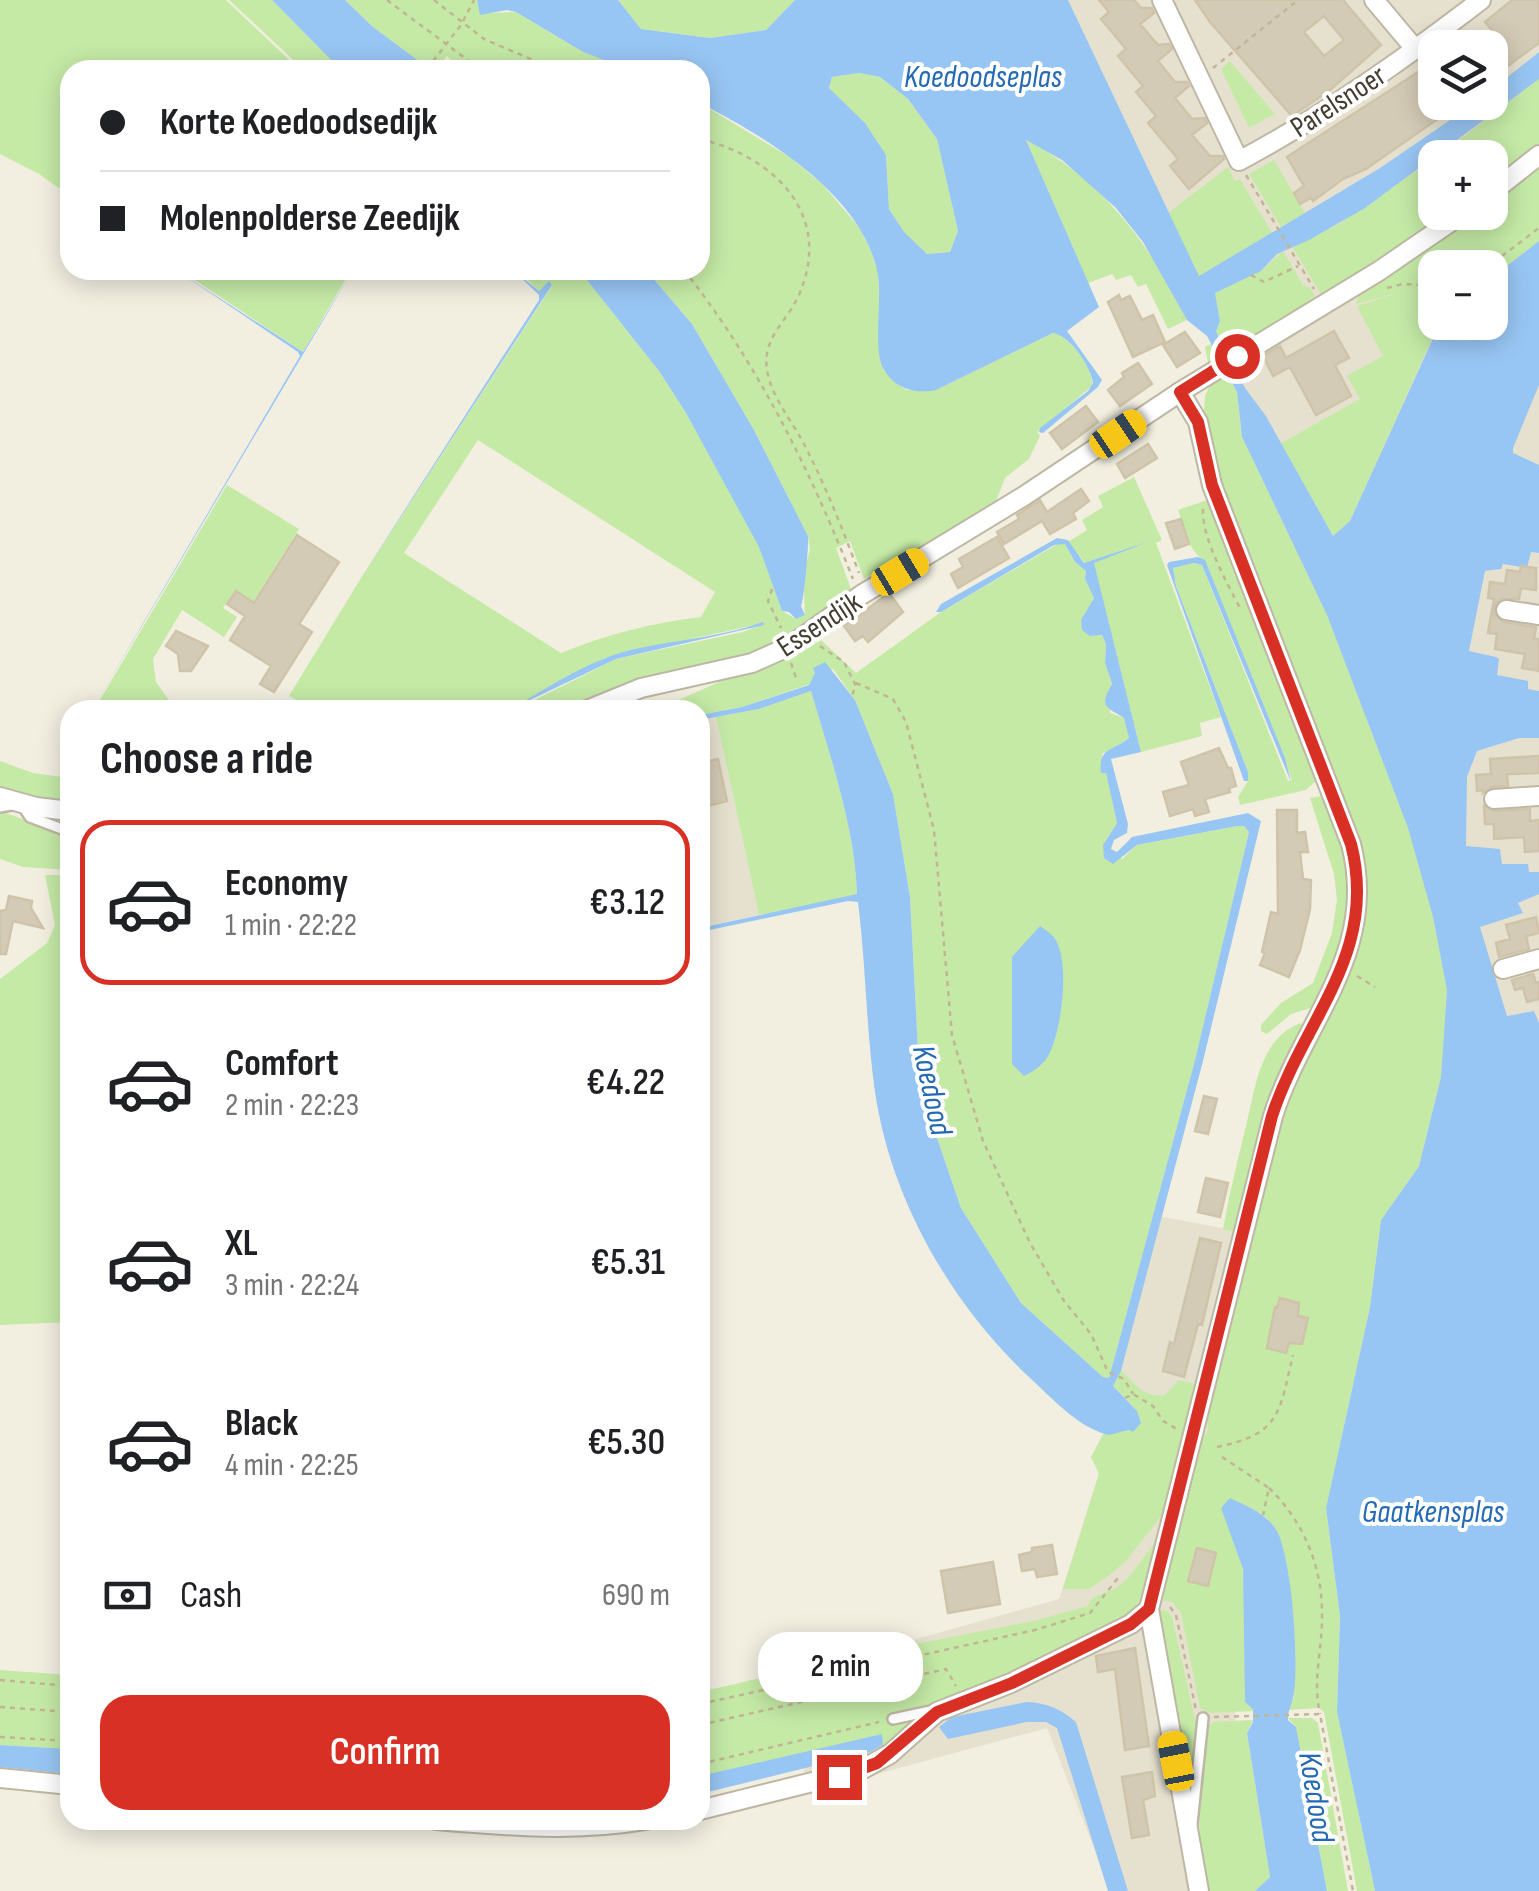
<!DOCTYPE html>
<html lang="en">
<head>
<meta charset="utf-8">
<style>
	:root { --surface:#fff; --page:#f6f6f6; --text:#202124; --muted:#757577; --line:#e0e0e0; --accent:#d93025 }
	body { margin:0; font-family:"Sofia Sans Condensed",sans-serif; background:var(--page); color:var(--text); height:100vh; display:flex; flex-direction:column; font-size:38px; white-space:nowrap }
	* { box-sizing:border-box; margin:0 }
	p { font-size:32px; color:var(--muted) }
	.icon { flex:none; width:55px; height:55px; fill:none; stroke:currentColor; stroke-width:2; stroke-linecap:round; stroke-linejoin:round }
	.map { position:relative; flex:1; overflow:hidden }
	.sheet { position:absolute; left:60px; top:700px; width:650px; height:1130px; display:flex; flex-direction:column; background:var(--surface); border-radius:30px; box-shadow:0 5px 25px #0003 }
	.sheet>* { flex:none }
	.top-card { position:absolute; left:60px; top:60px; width:650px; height:220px; border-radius:30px; box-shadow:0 5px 25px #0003; display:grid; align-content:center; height:220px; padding:0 40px; background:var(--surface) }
	.buttons { position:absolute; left:1418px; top:30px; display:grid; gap:20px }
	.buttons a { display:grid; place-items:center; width:90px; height:90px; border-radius:20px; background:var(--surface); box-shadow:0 5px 25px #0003; font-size:50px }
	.end { position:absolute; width:45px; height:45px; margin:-22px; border:12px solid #d93025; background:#fff; box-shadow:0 0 0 5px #fff }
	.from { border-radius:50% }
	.bubble { position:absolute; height:70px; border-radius:30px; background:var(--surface); box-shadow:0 5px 25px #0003; font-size:32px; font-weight:600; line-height:70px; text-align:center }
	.car { position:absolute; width:30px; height:60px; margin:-30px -15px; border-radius:12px; box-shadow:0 0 8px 2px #0007; background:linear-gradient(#f5c518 24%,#345 0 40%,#f5c518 0 76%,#345 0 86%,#f5c518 0) }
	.top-card b { display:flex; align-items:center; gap:35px; height:95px; font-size:38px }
	.top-card b+b { border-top:2px solid var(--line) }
	.top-card i { width:25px; height:25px; background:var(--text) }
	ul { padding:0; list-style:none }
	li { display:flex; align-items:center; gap:30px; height:165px; margin:0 20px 15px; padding:0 20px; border:5px solid transparent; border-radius:30px }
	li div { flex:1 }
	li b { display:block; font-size:38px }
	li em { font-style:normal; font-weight:600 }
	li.on { border-color:var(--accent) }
	li>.icon { width:90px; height:90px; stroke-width:1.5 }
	h2 { padding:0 40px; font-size:45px; line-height:120px }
	.pay { display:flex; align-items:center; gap:25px; height:110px; padding:0 40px; font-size:38px }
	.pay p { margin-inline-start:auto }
	.action { display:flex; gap:20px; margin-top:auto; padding:20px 40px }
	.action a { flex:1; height:115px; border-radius:30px; background:var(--accent); color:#fff; font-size:40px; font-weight:600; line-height:115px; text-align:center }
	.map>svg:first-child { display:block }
</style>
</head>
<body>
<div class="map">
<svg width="1539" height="1891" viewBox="0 0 1539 1891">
	<rect width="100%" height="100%" fill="#f2efe1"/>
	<path fill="#e6e1cf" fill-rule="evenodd" d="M1045,0H1539V1459L1260,423ZM1435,48H1490V102H1435ZM1435,158H1490V212H1435ZM1435,268H1490V322H1435Z
		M716,717L759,915L700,928V720Z
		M1153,1215L1369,1256L1225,1590L1250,1891H1111L1047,1728L807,1793L791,1674L1059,1599L1099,1473Z"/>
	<path fill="#c5eaa6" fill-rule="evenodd" d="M0,0H226L300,70H70V196L39,174L0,154Z
		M229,0H272L341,70H304Z
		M345,0H477L479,7L488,8L487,13L516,12L583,52L630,70H443L451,60L447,56L436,70H431L373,27Z
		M618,0H795L766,30L710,38L641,29Z
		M1230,61L1275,114L1249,128L1221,69Z
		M859,73L880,77L908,99L937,139L958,231L950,252L927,254L904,233L889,209L886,155L829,88L832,77Z
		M1539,79V146L1490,185V158H1436Z
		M700,103L791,158L822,184L858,226L870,248L878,273L883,369L898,385L907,390H936L1053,333C1071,337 1094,368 1092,386L1037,432L1040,436L1029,459L1005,478L995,504L864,579L850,541L836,548L851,589L833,601V609L772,649L607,695L574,710H515L616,659L743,632L764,623L605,658L509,710H315L289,696L361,578L552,286L549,282L539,291L517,270H579L659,371L686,413L760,547L782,611L796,619L805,615L803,575L810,550L808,536L754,430L692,324L646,270H700ZM478,440L715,592L701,617C651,623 608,634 561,653L404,553Z
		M1026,140C1101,178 1151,245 1187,320L1168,329L1146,284L1138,287L1131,275L1116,280L1112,274L1088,283Z
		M1435,158V212L1454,213L1322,296L1292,246L1339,224Z
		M1274,160L1305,213L1281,227L1249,174Z
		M1539,164V241L1490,279V268H1435V322L1439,323L1350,521L1333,536L1281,443L1360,399L1347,376L1383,356L1357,306L1397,293L1356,304L1360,290L1477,213L1490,212V203Z
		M1228,167L1235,181L1240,179L1272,233L1199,276L1168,213Z
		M1283,251L1303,285L1310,288L1317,299L1185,380L1208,363L1205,347L1220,339L1215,331L1220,321L1215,293L1261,271Z
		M180,270H351L303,352Z
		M1234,365L1237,372L1229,377L1237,392L1242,437L1327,615L1408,828L1433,917L1447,990L1441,1077L1419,1166L1381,1220L1370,1307L1326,1508L1340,1616L1337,1712L1375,1891H1357L1324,1712L1319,1708L1288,1710L1294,1697C1292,1655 1297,1551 1270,1522C1259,1509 1244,1506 1230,1499L1222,1508L1243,1569L1253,1711L1210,1713L1200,1708L1181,1613L1172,1602L1161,1600L1194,1455L1208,1430L1206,1410L1277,1120L1362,927L1364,874L1315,723L1214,466L1204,410L1205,396L1211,383Z
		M1134,477L1162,540L1156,543L1221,717L1200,723L1202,736L1141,752L1093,562L1150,541L1085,563L1068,542L1087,530L1082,520L1103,507L1098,496Z
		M227,485L299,529L253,602L235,590L223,608L237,617L224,637L182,610L153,659L156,682L176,710H94Z
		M1210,499L1319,778L1306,790L1240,805L1238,797L1248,781V772L1176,586L1173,568L1194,563L1202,565L1288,781L1292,780L1205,561C1188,551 1184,528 1178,510Z
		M1059,543L1065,544L1075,562L1086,571L1085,579L1094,597L1090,609V636L1102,635L1106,644L1105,663L1112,685L1109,689L1110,713L1124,718L1130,738L1102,754L1117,823L1103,845L1122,859L1137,845L1237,826H1244L1249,832L1195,1060L1109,1378L1103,1377L1021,1303L961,1208L920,1088L910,897L893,794L855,700L833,669L815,673L810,684L742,707L700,715V710H656L746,670L793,658L821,640L856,673L941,612Z
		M811,691C830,757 855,825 857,895L759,915L716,717L759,709Z
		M0,761L33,773L70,778V805L40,801L0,790Z
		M1322,796L1327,798C1360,886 1355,923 1314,1007L1291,1014L1267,1034L1261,1031V1025L1281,1003L1313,983L1332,933L1337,900L1334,874L1310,798Z
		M0,811L70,836V870L23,867L0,859Z
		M45,875H70V1322L0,1325V979L47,943L55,925Z
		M1301,1023L1303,1027L1272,1093L1237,1233L1223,1229C1229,1195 1237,1163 1245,1130C1255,1093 1258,1038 1301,1023Z
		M1121,1371C1136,1383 1141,1398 1165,1395L1179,1380L1199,1385L1162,1515L1126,1561L1107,1577L1089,1589H1063L1099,1474L1091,1457L1103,1434L1124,1432L1138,1419L1134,1407L1113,1386Z
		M1157,1540L1146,1591L1129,1617L923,1717L890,1750L883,1745L881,1735L700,1776V1692L782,1673V1670L1034,1621L1087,1606L1094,1597L1116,1588L1129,1577Z
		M1159,1610L1167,1611L1172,1617L1196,1724L1191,1805L1160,1639Z
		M0,1670L70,1675V1749L0,1745Z
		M1288,1718H1312L1318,1723L1348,1891H1327L1296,1727Z
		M1253,1720L1247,1733L1270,1877L1255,1891H1205L1198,1845L1207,1729L1212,1722Z"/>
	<path fill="#98c6f4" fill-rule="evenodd" d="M272,0H345L373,27L431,70H341Z
		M477,0H618L641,29L710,38L766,30L795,0H1068L1199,276L1380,168L1475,103L1490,102V91L1539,52V79L1365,208L1309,240L1277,254L1261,271L1215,293L1220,321L1216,331L1219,338L1245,388L1266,416L1333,536L1350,521L1440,323L1490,322V279L1539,241V385L1513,448V453L1539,465V553L1531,552L1527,568L1503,564L1501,569L1485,571L1469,651L1496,657L1499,659L1497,675L1528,681V689L1539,691V738H1519L1477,751L1467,777L1466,846L1500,849L1502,864H1528L1529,872H1539V894L1518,903L1523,913L1480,927L1507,1016L1534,1011L1539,1023V1891H1375L1337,1712L1340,1616L1326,1508L1370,1307L1381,1220L1419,1166L1441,1077L1447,990L1433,917L1408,828L1327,615L1242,437L1237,392L1207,336L1187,320L1143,242L1116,208L1062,160L1026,140L1099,307L1067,331L1102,380L1098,387L1043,433L1039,432L1040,428L1088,391L1093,383C1090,365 1071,337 1053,333L936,390C915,395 893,388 883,368C873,349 882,301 878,276C865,196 766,137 700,103V70H630L583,52L516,12L507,10L480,15ZM859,73L880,77L908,99L937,139L958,231L950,252L927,254L904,232L889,209L886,155L865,123L829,88L832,77Z
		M176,270L303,352L353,270L92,710L300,356L298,352Z
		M513,270L539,291L549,281L552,285L361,578L539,300V295Z
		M579,270H646L692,324L754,430L808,536C809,545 804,600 801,606L805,615L796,619L789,612L782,611L759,547L686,413L659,371Z
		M1057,538L1068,540L1084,563L1150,541L1094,563L1141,752L1111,759L1128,824L1127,833L1114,840L1111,849L1117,852L1132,837L1248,813L1261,821L1203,1061L1121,1371L1113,1386L1137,1411L1141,1423L1133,1432L1129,1430L1109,1435C1078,1428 1052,1398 1029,1377C951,1304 891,1200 875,1092C866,1029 866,965 858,902L848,901L700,932V928L857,894C855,826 830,757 811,691L759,709L700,720V715L742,707L809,685L815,673L813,668L825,662L855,700L893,794L910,897L920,1088L961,1208L1021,1303L1103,1377L1109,1378L1195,1060L1249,832L1244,826H1237L1137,845L1113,864L1104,858L1103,845L1117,823L1106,773H1101C1098,747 1113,751 1129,738L1124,718C1107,707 1098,708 1112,684L1105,663L1106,644L1102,635L1090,636L1082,630L1081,620L1094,598L1085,579L1086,571L1075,562L1065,544L1054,545L941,612H936L941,604Z
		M1198,557L1205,560L1285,758L1291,782L1202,565L1194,563L1173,568L1176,586L1248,772V781H1244L1167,565L1169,562Z
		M763,622L764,625L616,659L509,710C546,689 585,662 627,651C672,640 718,638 763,622Z
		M1040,926C1044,929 1049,932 1053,936C1071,957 1062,1025 1051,1050C1046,1063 1036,1070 1024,1076L1012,1064V957Z
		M1230,1498C1246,1506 1264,1512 1275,1528C1292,1551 1300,1668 1293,1698C1291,1707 1288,1710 1288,1720L1296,1727L1327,1891H1255L1270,1877L1247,1733L1253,1722V1709L1245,1702L1243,1569L1221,1508Z
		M1027,1702C1047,1703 1061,1709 1076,1722L1128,1891H1108L1057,1728L1046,1722H1027L948,1739L939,1727L952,1717Z
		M882,1734L883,1745L870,1752L700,1794V1776Z
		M0,1745L70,1749V1774L0,1767Z"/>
	<path fill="#d4cbb6" stroke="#cfc4a9" stroke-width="2.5" fill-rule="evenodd" d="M1099,0H1134L1141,8H1152L1154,13L1140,24L1158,45L1169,44L1172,49L1158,61L1175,82H1187L1189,86L1175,98L1192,119L1205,118L1207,123L1192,135L1210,156H1223L1224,159L1189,189L1170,166L1178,159L1148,123L1156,116L1136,92L1143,86L1118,56L1126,49L1101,19L1109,12Z
		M1195,0H1343L1381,45L1330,90L1292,116L1210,22ZM1324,16L1344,40L1324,56L1304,32Z
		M1512,0H1539V43L1490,79V61L1507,48L1485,22Z
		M1435,61V102H1462L1366,169L1343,179L1313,201L1311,198L1300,204L1294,193L1304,186L1287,157Z
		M1119,295L1121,300L1130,296L1142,320L1153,315L1165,342L1133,357L1108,302Z
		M1334,331L1349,358L1335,365L1351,396L1316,415L1290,367L1273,376L1263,356L1280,346L1286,358Z
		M1185,332L1200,353L1177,367L1163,345Z
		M1138,363L1152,384L1120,406L1108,390L1124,377L1122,373Z
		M1086,406L1098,422L1062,449L1050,433Z
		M1148,444L1157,458L1125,478L1117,464Z
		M1081,489L1089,501L1073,513L1076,519L1050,534L1042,521L1004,544L997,532L1019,519L1017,515L1040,500L1047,512Z
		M1181,519L1189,544L1175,549L1166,523Z
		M297,535L339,562L299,624L312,632L274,692L260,684L271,666L230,640L245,616L227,604L236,591L254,603Z
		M997,537L1009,558L958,588L951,574L963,567L959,559Z
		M1521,566L1536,568V590L1521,588L1519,599H1501L1496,603L1494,614L1503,622L1536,627L1534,639H1539V671L1522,668L1525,654L1495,649L1497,634L1488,633L1494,599L1488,598L1490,582L1505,584L1507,570L1520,572Z
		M889,593L903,612L868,642L863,636L855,641L844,626Z
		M176,631L208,646L191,671H180L178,654L166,646Z
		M1219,748L1228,768H1231L1236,786L1229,788L1230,792L1205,799L1209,812L1195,816L1193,809L1170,816L1163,792L1189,785L1181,762Z
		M1539,756V773L1507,774L1508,786L1492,787L1483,793V790L1477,791L1476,775L1491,774L1490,759Z
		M718,759L727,801L700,808V763Z
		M1484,806L1495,811L1530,809V821L1539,820V851L1525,852L1524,837L1494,839V824H1485Z
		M1277,810H1297V833L1305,832L1308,852H1300L1303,879L1311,880L1310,909L1300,950L1289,977L1260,965L1265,953L1262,952L1271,912L1278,914Z
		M9,896L32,901L31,908L43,928L13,921L6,954H0V911L6,910Z
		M1536,917L1539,933L1526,936L1529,949L1499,957L1496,943L1510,939L1506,925Z
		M1533,974L1536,983L1539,982V999L1527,1002L1523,988L1515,990L1512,980Z
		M1204,1096L1217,1099L1208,1134L1195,1131Z
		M1206,1178L1228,1183L1220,1217L1198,1212Z
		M1200,1238L1221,1243L1202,1325L1198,1324L1184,1377L1163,1371L1170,1342L1174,1344Z
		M1280,1298L1299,1303L1298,1316L1308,1318L1302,1344L1289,1343L1286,1353L1267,1348L1275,1307L1277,1308Z
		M1052,1545L1057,1574L1037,1577L1035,1569L1022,1571L1019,1555L1032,1552V1548Z
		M1197,1548L1216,1553L1208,1586L1188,1581Z
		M993,1562L1000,1604L948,1613L941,1571Z
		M1135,1648L1149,1746L1125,1750L1115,1669L1098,1672L1096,1656Z
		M1152,1772L1155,1796L1143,1800L1149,1835L1132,1838L1122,1777Z"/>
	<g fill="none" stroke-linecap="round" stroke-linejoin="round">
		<g stroke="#beb7a4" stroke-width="14">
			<path id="lane" d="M0,807L21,803L30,817L70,832
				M893,1719L935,1710
				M1192,1824L1203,1718"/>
		</g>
		<g stroke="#beb7a4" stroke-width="22">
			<path id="street" d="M1162,0L1239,161C1325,115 1404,59 1481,0
				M1374,0L1416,50
				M1490,194L1539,155
				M1180,392L1198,422L1212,485L1351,844C1379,953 1304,1019 1273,1116L1149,1609L1199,1891
				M1506,610L1539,615
				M587,710L641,688L752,663L790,646L861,595L1024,496L1180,392L1379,271L1465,212
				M0,797L36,807L70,811
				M1494,799L1539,796
				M1503,969L1539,959
				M0,1778L70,1785
				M700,1810L861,1770L890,1754L937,1712L1011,1683L1131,1624L1149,1609
				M436,1820C507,1826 575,1832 646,1820"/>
		</g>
		<path stroke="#c1b594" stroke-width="2.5" stroke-dasharray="5 5" stroke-linecap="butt" d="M387,0L481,70
			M434,0L484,39L556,70
			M1213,68L1298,0
			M427,69L461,25L474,0
			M700,139C774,157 834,214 799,295C787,322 762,337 767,370C771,397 793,422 805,446C826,487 843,530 859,573
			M1246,175L1314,289
			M1486,268L1539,228
			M684,270C757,362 810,470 853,579
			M1251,275L1264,282L1298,266
			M1387,288L1403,284L1435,286
			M1203,509C1201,536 1227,583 1240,608
			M772,589L768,601L781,628
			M820,646L844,662L856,686L852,695
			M791,663L797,681
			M856,683L893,699L906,722L934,830L952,1035L983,1141L1030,1243L1064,1301L1091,1334L1108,1372L1124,1379L1133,1394
			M1357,976L1375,987
			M1125,1398L1133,1394L1153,1406L1163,1421L1177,1429
			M1217,1447C1281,1434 1279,1413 1293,1355
			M1222,1457L1269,1488L1263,1515
			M1269,1488C1303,1521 1322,1565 1322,1613C1323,1648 1312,1679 1320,1714
			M1170,1607L1176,1615L1196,1710
			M0,1680L70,1686
			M700,1704L1035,1630L1090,1613L1118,1578
			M0,1707L70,1712
			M1214,1717L1320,1714L1353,1891
			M700,1725L946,1669L956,1686
			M0,1737L70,1741
			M700,1764L879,1722"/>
		<use href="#lane" stroke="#fff" stroke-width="9"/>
		<use href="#street" stroke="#fff" stroke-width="18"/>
	</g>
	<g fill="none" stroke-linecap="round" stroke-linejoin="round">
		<path stroke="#d93025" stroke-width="12" d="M839,1777L877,1763L937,1712L1012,1683L1131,1624L1149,1609L1272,1116C1304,1018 1379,954 1351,844L1212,485L1198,422L1180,392L1237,356"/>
	</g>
	<g text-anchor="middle" stroke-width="8" stroke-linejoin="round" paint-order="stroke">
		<g font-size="30" fill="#443e32" stroke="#fff">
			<text transform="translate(1338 101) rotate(-33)" y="10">Parelsnoer</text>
			<text transform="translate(819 624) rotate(-33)" y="10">Essendijk</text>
		</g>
		<g font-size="32" font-style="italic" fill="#256ab5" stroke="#fff">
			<text x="983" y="87">Koedoodseplas</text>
			<text transform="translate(933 1090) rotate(78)" y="11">Koedood</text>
			<text x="1433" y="1522">Gaatkensplas</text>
			<text transform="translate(1317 1797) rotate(81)" y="11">Koedood</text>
		</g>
	</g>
</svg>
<div class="buttons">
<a><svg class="icon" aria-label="layers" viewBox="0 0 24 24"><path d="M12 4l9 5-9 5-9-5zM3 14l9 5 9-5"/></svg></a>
<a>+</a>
<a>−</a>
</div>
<i class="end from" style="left:1237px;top:356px"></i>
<i class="end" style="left:839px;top:1777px"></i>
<div class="bubble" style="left:758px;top:1632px;width:165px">2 min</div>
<i class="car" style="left:1118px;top:434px;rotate:56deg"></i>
<i class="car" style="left:900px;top:572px;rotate:59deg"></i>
<i class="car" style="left:1176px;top:1761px;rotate:349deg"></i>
<div class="top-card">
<b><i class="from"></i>Korte Koedoodsedijk</b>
<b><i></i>Molenpolderse Zeedijk</b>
</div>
<section class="sheet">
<h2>Choose a ride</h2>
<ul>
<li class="on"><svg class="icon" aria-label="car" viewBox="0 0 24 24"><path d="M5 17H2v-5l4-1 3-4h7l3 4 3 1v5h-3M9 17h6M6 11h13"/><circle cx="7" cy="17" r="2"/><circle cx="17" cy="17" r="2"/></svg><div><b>Economy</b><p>1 min · 22:22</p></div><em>€3.12</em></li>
<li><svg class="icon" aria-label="car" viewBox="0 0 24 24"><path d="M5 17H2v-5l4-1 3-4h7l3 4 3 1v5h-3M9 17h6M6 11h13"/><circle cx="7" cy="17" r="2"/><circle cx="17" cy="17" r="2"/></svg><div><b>Comfort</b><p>2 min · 22:23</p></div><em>€4.22</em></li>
<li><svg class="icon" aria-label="car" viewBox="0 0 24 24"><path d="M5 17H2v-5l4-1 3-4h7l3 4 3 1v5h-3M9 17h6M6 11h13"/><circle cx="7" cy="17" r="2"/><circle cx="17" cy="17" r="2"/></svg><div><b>XL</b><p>3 min · 22:24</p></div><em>€5.31</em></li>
<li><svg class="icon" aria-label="car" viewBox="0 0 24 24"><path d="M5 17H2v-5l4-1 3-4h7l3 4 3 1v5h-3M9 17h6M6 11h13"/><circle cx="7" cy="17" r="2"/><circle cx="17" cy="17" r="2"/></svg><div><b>Black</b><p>4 min · 22:25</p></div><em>€5.30</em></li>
</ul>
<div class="pay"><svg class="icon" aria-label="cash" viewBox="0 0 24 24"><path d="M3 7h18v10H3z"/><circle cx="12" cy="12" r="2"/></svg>Cash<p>690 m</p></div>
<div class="action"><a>Confirm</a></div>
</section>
</div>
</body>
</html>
